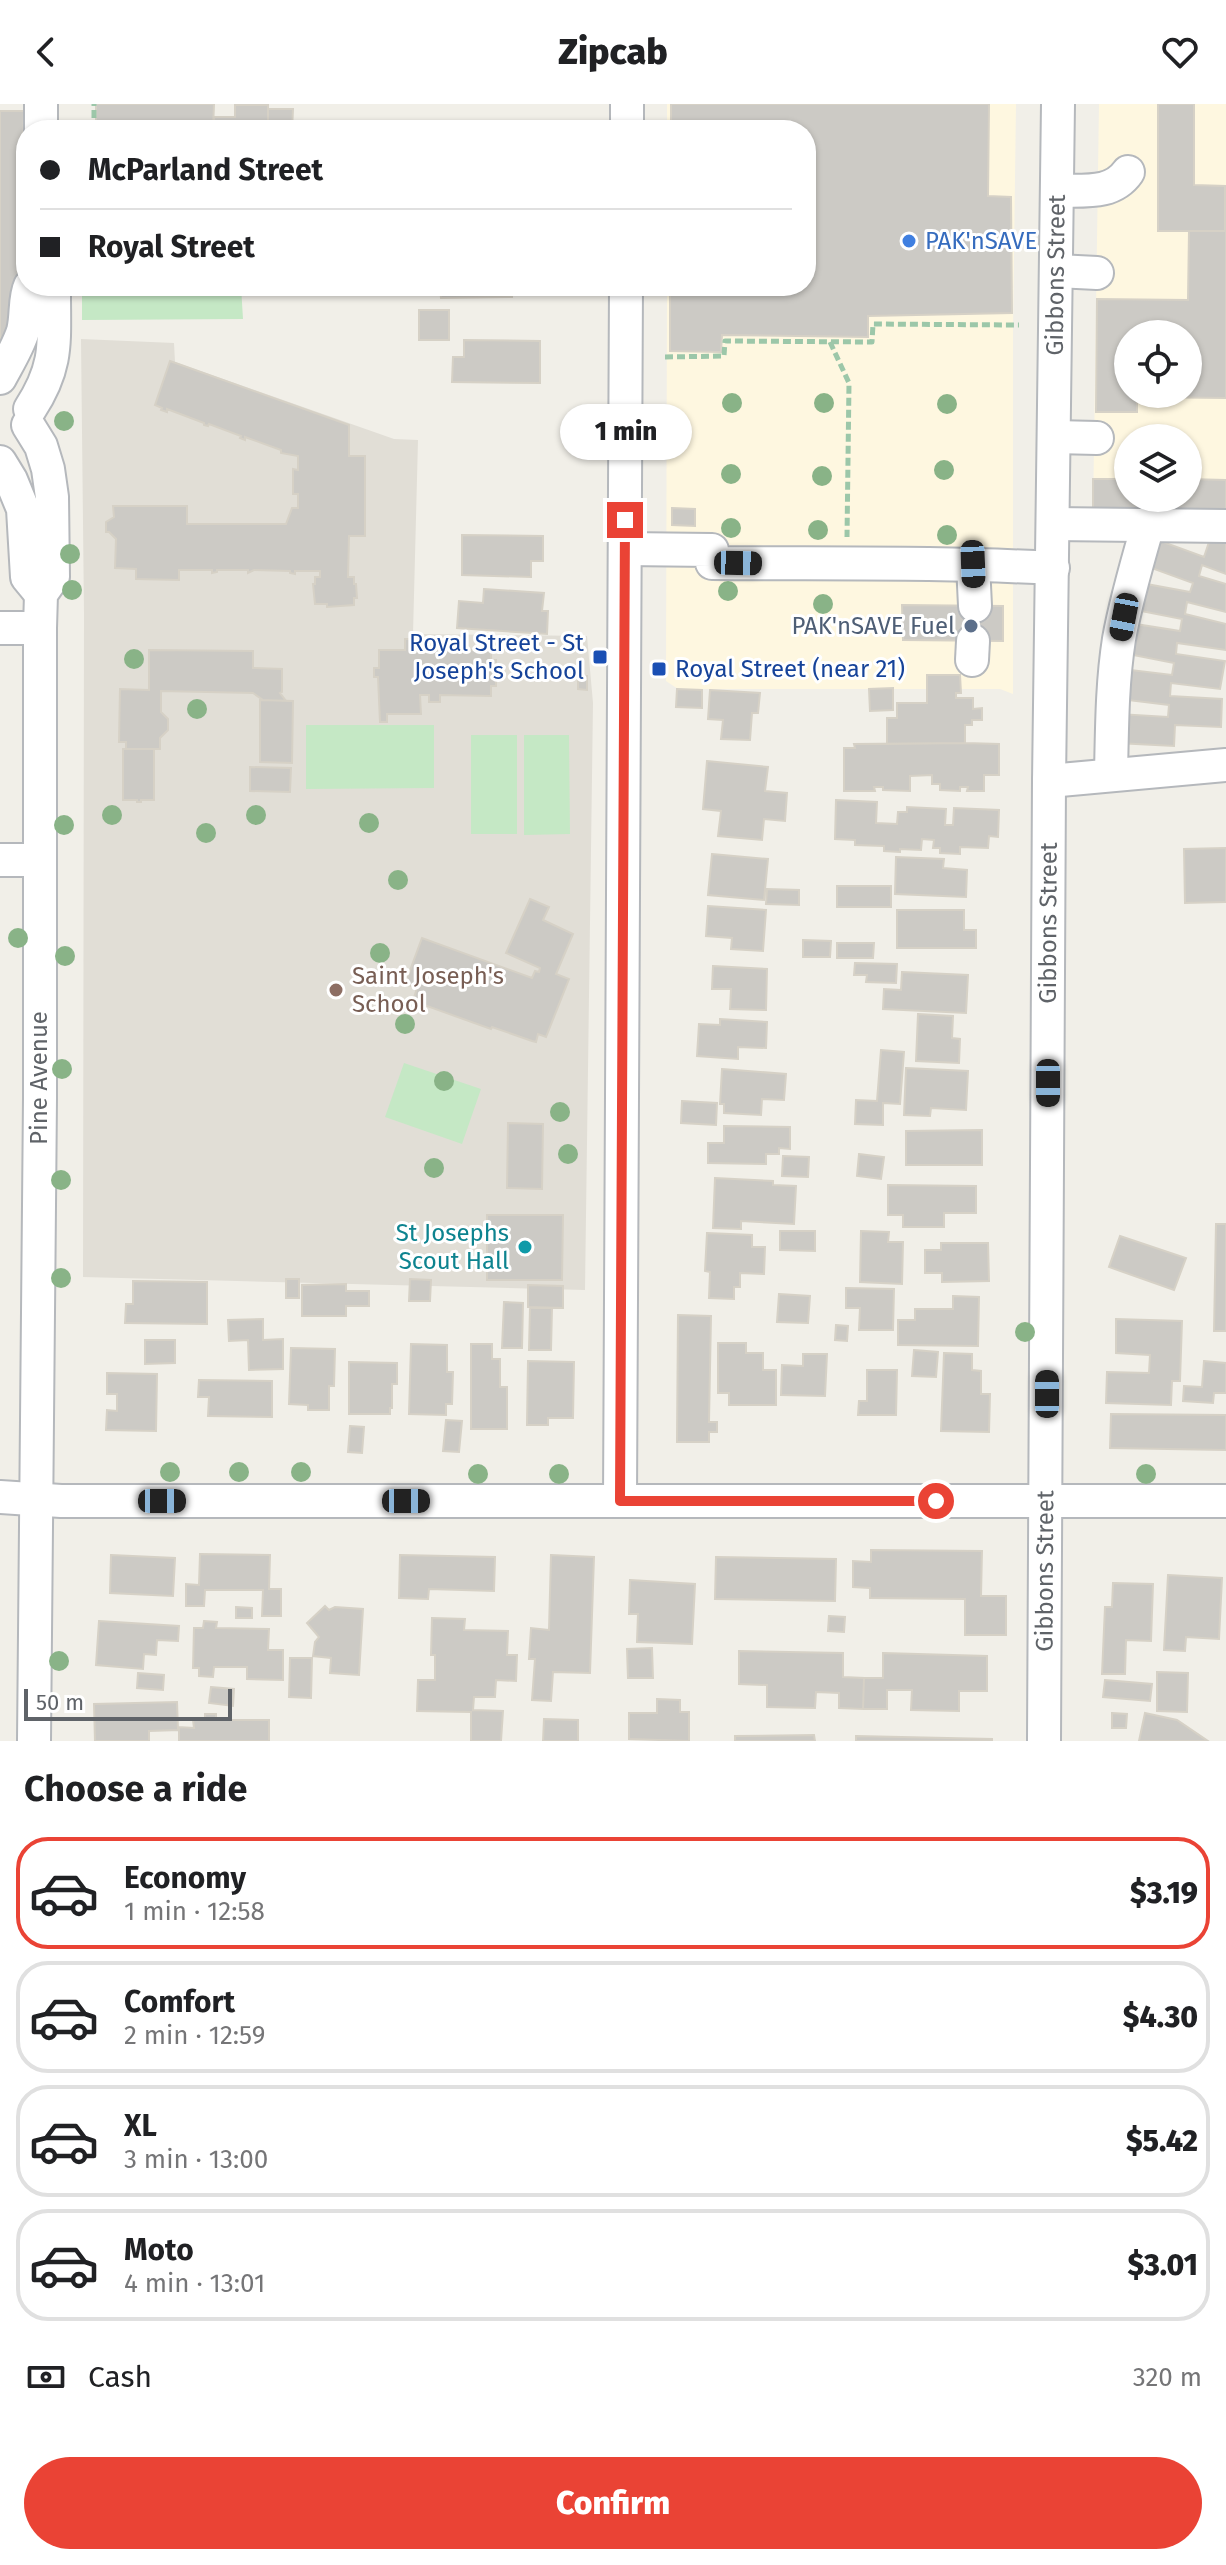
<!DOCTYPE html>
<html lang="en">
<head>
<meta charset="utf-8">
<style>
	:root { --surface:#fff; --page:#f2f2f2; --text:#202124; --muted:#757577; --line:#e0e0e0; --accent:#ea4335 }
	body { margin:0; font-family:"Fira Sans",sans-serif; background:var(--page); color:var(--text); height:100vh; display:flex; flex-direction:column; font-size:30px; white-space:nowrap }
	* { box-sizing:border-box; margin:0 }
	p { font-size:26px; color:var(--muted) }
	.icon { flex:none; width:44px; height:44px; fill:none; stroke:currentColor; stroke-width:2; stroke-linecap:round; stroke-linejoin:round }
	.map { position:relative; height:1637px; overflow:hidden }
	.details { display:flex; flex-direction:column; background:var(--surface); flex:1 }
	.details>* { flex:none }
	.hud { position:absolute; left:16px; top:16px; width:800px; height:176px; border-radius:32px; box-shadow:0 2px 6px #0004; display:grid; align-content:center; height:176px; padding:0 24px; background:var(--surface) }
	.fabs { position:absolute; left:1114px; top:216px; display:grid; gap:16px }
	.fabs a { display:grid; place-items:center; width:88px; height:88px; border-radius:50%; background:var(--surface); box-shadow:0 2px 6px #0004; font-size:40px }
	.scale { position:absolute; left:24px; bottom:20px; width:208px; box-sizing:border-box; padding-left:8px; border:4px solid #5f6368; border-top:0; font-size:22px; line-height:28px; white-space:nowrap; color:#5f6368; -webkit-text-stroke:6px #fff; paint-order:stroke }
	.end { position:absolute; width:36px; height:36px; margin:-18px; border:10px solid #ea4335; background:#fff; box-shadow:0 0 0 4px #fff }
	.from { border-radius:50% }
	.bubble { position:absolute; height:56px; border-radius:28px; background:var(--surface); box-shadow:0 2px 6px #0004; font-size:26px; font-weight:800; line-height:56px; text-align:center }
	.car { position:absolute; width:24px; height:48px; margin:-24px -12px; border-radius:10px; box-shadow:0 0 6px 2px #0007; background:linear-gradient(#222 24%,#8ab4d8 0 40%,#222 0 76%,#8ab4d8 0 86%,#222 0) }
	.hud b { display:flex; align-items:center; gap:28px; height:76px; font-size:30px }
	.hud b+b { border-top:2px solid var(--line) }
	.hud i { width:20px; height:20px; background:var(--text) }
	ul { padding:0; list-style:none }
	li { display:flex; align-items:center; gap:24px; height:112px; margin:0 16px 12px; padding:0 8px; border:4px solid var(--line); border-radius:32px }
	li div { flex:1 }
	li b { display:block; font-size:30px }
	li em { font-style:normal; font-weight:800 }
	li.on { border-color:var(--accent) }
	li>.icon { width:72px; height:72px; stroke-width:1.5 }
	h2 { padding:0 24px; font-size:36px; line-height:96px }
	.pay { display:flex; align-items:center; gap:20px; height:88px; padding:0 24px; font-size:30px }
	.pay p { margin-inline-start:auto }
	.button { display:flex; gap:16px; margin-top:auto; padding:16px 24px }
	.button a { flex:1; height:92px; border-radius:48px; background:var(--accent); color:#fff; font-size:32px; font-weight:800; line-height:92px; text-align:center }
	header { display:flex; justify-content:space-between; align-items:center; height:104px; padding:0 24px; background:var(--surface); font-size:36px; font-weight:800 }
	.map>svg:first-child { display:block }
</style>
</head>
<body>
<header><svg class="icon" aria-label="back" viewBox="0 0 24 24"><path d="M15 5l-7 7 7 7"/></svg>Zipcab<svg class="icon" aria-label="heart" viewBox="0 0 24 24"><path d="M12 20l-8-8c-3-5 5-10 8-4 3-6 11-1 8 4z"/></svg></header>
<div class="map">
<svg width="1226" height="1637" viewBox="0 0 1226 1637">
	<rect width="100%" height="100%" fill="#f1efe8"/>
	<path fill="#fef7e0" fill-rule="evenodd" d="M667,0H1016L1013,226V590L1000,585H678L666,577L667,182H806V26H667Z
		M1099,0H1226V411H1093ZM1128,230H1188V290H1128ZM1128,334H1188V394H1128Z"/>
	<path fill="#e1ded6" d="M81,235L174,239L175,258L394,335L418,336L413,530L587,532L593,599L585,1186L83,1173L84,509Z"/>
	<path fill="#c5e8c5" d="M82,182H241L243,215L82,216Z
		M306,621H434V684L306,685Z
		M471,631H517V730H471Z
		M524,631H569L570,730L524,731Z
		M404,959L481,985L462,1040L385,1013Z"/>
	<path fill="#cccac5" stroke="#d6d1c6" stroke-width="2" fill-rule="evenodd" d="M96,0H214L213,26H96Z
		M671,0H989L988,92L1011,93L1012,209L868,212V233L722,231L721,248L670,247V182H806V26H671Z
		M1158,0H1194V81L1225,82V127H1158Z
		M235,1H268V26H214V13H235Z
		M268,5H293L292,26H268Z
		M0,7H24L19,222L0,236Z
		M1189,127H1226V294L1137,293V308H1096L1097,195L1188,196ZM1128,230H1188V290H1128Z
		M440,182H537V188H512V193L441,194Z
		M419,206H449V236H419Z
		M464,236L540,237V279L452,278L453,253H464Z
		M170,257L349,321V352H365V432H349L348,473H354V480H356L357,494H354V501L327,503V500H315L313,480H315V473H320V467H295V470L290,469V467L254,466L248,469V466H217V468L212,469V466H179V476L136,475V465L115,464L116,435L109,428H106V418L114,413L113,402H187V420H286L292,404H298V390H293V365L298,366V352L281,349V346L245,333V336L240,334L241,332L209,320L208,322L204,321V319L167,305V308L161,306L162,304L155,301Z
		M1093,375H1128V394H1188V375L1226,376V410L1093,411Z
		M672,404L695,405V422L672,421Z
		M462,431L543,432V457H531V473L462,471Z
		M1211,432L1226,437V470L1202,461L1199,472L1226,480V508L1187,498L1185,510L1226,520V546L1177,539L1176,550L1225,557L1220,585L1171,579L1170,592L1222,595L1221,623L1175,621L1174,642L1117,639L1119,610L1168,613L1169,601L1119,595L1123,565L1172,571L1174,559L1123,549L1129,519L1180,527L1182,515L1136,506L1141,479L1190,488L1193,479L1146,462L1155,435L1204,453Z
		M484,485L544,489L542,507H548L547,530L457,524L459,497L483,499Z
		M902,501L1003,502V537L903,536Z
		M405,535H420V546H491V556H496V582H491V592L440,591V598H429V591H420L421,610H387V618H380L378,573H374V564H379V546H405Z
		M149,546L253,547V564L282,565V588L280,589L286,597L263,596L253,589L161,587V608L168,615V626L160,634V645H126V638H119L120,585L149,586Z
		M927,571H960L961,589H956V594H973V605L982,604V616H972V621H965V639L887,640V614H897V599H927Z
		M578,572H587V586L578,585Z
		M893,584V606L870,607L869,585Z
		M677,585L702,586V604L676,603Z
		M710,586L760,589L758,609H752L750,636L721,635L723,616L708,615Z
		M260,596L293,597L292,659L260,658Z
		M965,639L999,640V671H984V687H967L968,683H960V687L940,686V680H932V671L910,672V687L883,686V683H874L875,687H844V644H855L854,640Z
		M123,645H154V696H141V698H137V696H123Z
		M707,657L768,663L765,687L787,689L785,717L764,715L762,736L718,732L721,707L703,705Z
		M250,663L291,664L290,688L250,687Z
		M836,696L877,698L876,719L897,720L898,708H907V703L946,705L945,721H953L954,704L999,706L998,733L989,732L988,744L960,743V750L940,749V744H933L934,736L922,735L921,746L900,745V748L884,747V742L855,741V736L835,735Z
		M1226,744V798L1185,799L1184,745Z
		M712,750L768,755L764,796L708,791Z
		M896,753L944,755L943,764L967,766L966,793L895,790Z
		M837,782H891V803H837Z
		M767,785L799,786V801L766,800Z
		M530,795L549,803L543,816L573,830L556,870L569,875L546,933L538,930L536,938L532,937L492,923L491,925L413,897L417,884L405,880L422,834L532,874L535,867L539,868L540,864L506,849Z
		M708,802L766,806L763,847L731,845L732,834L706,832Z
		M897,806H964V826H976V844H897Z
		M803,836L831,837L830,853H803Z
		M837,839H874L873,854H837Z
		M855,859L897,860L896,879L866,878L867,871H854Z
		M713,862L767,865L766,906L730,905L731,885H712Z
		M902,868L968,871L966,909L883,905L884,885L901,886Z
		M918,910L953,912L952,934L960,935L959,959L916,957Z
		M720,915L767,918L766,944L738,943V955L697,952L699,920L720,921Z
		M881,946L904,948L900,1000L883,999V1021L855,1020L856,996L877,997Z
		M906,964L968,967L966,1006L931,1004L930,1012L904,1011Z
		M722,965L786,970L784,996L762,995L761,1011L724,1009V1000H720Z
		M682,997L717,999L716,1021L681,1019Z
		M508,1019L543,1020L542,1085L507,1084Z
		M724,1022L790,1023V1045L779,1044V1050H766V1060L708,1059V1039H724Z
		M982,1026V1061H906V1027Z
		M859,1050L884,1053L881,1075L857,1072Z
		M783,1052L809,1053L808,1073L782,1072Z
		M715,1074L773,1077V1081L796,1082L794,1120L741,1117V1125L713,1124Z
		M888,1081L976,1082V1109H944V1123H903V1111H888Z
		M487,1111H563L562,1176H487Z
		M1216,1120H1226V1227H1214Z
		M780,1127H815V1147L780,1146Z
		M861,1127L889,1128L888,1138H903L902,1180L860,1178Z
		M707,1129L752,1131V1143H765L764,1170L740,1169V1183H734V1195L709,1194L710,1168L705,1167Z
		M1120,1132L1186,1154L1174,1186L1109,1163Z
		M941,1139H988L989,1177L942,1178V1169H925V1146H941Z
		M286,1175H299V1194H286Z
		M410,1175L431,1176L430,1197H409Z
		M133,1177L207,1178V1220L125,1219L126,1200H133Z
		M346,1180V1187H369V1202H346V1212H302V1181Z
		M528,1181L563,1182V1204L528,1203Z
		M846,1184L894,1185L893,1226H859L860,1204H846Z
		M779,1190L810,1192L808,1219L777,1218Z
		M953,1192L979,1193L978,1242L898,1241V1216H915V1205H953Z
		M504,1198L523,1199L522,1244H502Z
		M530,1204H552L551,1246H529Z
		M678,1211L711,1212L709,1318H717V1328H709V1338H677Z
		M263,1215V1236L283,1235V1265L249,1266L248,1236L229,1237L228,1216Z
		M1116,1215L1182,1217L1180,1277H1172L1171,1301L1106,1299L1107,1268L1149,1269L1150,1251L1116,1249Z
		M836,1221L848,1222L847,1237L835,1236Z
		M145,1236H175V1259L145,1260Z
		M718,1239H746V1249H763V1266H776V1301H729V1289H718Z
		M411,1240L447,1241V1268H453L452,1300H446V1311L409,1310Z
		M471,1240H492V1255H500V1283H507V1325H471Z
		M291,1244L335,1245L334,1282H329V1306H308V1301L289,1300Z
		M914,1246L938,1248L936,1273L912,1272Z
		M944,1249L972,1250V1266L981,1267V1290H990L989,1328L941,1327Z
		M803,1250H827L825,1292L781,1291L782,1261L803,1262Z
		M528,1257L574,1258L573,1314H548V1321H527Z
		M1204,1257L1226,1259V1289H1214L1213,1299L1183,1297L1184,1282L1202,1283Z
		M349,1258L397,1259V1280H392V1304H390V1310H349Z
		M867,1266H897L896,1311H858L859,1297H867Z
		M107,1269L157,1270L156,1327L106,1326L107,1306L117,1307V1290H107Z
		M199,1276L272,1277V1313L208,1312L209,1293H198Z
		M1111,1310L1226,1311V1346L1110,1344Z
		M446,1316L462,1317L459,1348L443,1347Z
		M350,1322L364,1323L362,1349L348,1348Z
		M871,1446L982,1447L981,1492H1006V1531H965V1495L870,1494V1484L853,1483V1457L871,1458Z
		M200,1450L270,1451L269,1485H281V1512H262L263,1486H205L204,1502H186V1480L199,1481Z
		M111,1451L175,1454L173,1492L110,1489Z
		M400,1451L495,1453L494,1487L429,1485L428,1495L399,1494Z
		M551,1451L594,1453L590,1569L553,1568L551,1597L532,1596L535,1555H529L531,1524L549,1526Z
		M716,1453L836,1455L835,1497L715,1495Z
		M1168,1471L1222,1474L1219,1535L1186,1533L1185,1547L1164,1546Z
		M630,1476L695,1480L692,1540L637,1538L638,1510H629Z
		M1113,1479L1153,1480L1151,1537L1126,1536L1125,1570H1102L1105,1503H1112Z
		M325,1502L329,1506L335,1503L363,1505L359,1571L330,1569L331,1554L313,1552L315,1538L319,1533L307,1519Z
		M236,1503L252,1504V1514H236Z
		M829,1512L845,1513L844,1528L828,1527Z
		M432,1514L465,1515L464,1526L508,1527L507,1551H517L516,1577L496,1576L495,1593H474L473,1606L503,1607L501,1637H471V1608L417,1607L418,1576H435V1551H431Z
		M99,1517L179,1522L178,1537L157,1536L156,1551L144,1550L143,1565L96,1561Z
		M204,1517L217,1518L216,1524L269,1525L268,1546H283V1576L247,1575V1563H214L213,1573L199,1572V1564H193L194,1524H203Z
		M652,1544L653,1574H628L627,1545Z
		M739,1547L843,1549V1573L864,1574L863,1605L839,1604V1589L816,1588L815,1604L767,1603V1581L739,1580Z
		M883,1549L987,1552V1587H959V1607L911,1606L912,1586H887V1605H863L864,1574H883Z
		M290,1554H312L311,1594L289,1593Z
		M1157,1568L1188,1569L1187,1608L1157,1607Z
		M138,1569L164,1571L163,1586L137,1584Z
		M1105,1576L1152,1580L1150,1597L1103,1593Z
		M211,1583L234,1585L233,1602L209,1599Z
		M657,1595L680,1596V1608H689V1637L629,1635V1609H657Z
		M177,1598L178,1626L149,1627V1637H95L94,1600Z
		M1112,1609L1127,1610L1126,1624H1112Z
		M1145,1609L1177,1616L1208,1637H1139Z
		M205,1610H216V1616H269V1637H179V1623L194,1624L193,1616H205Z
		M544,1615L578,1616V1637H543Z
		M814,1631L815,1637H735V1632Z
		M856,1632L992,1635V1637H856Z"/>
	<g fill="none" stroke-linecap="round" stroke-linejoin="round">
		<g stroke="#b5b8bc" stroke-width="36">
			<g id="minor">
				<path d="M41,26V0"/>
				<path d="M627,26V0"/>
				<path d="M1058,87C1084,86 1112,91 1128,68"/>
				<path d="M1057,167L1097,169"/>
				<path d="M0,274C8,259 18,243 23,227C27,212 24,195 30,182"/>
				<path d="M30,305C58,262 54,239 54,189L50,182"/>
				<path d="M28,321L41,342L48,365L52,393L53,473L41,490L40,524V994L34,1637"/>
				<path d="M1055,333L1097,334"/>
				<path d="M0,358L11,376L23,405L27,473L41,490"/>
				<path d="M1053,420L1226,422"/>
				<path d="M625,445L712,446V459C825,460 939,458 1053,464"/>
				<path d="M973,460L975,502"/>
				<path d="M0,524H40"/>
				<path d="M972,556L973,537"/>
				<path d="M1111,670C1112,625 1112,579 1119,535C1126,496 1137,459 1148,421"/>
				<path d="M1049,677L1226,661"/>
				<path d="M0,756H39"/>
				<path d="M0,1393L61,1397H1226"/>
				<path d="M620,1397L626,182"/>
				<path id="s1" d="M1044,1637L1049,677L1058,0"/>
			</g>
		</g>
		<path stroke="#9cc7a9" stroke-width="5" stroke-dasharray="8 4" stroke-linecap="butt" d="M77,26H78
			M94,26V0
			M830,238L849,279L847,433
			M665,253L724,252L725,237L872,238L873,220L1019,221"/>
		<use href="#minor" stroke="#fff" stroke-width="32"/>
	</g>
	<g fill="#89b387">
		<circle cx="732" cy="299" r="10"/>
		<circle cx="824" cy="299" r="10"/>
		<circle cx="947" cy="300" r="10"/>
		<circle cx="64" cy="317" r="10"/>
		<circle cx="944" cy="366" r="10"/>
		<circle cx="731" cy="370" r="10"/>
		<circle cx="822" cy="372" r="10"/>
		<circle cx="731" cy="424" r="10"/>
		<circle cx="818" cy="426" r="10"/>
		<circle cx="947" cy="431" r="10"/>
		<circle cx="70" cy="450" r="10"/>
		<circle cx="72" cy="486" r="10"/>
		<circle cx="728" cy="487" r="10"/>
		<circle cx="823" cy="500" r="10"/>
		<circle cx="134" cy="555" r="10"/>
		<circle cx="197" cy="605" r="10"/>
		<circle cx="112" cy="711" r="10"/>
		<circle cx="256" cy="711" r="10"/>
		<circle cx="369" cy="719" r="10"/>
		<circle cx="64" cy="721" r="10"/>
		<circle cx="206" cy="729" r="10"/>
		<circle cx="398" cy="776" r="10"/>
		<circle cx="18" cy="834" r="10"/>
		<circle cx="380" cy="849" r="10"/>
		<circle cx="65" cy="852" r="10"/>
		<circle cx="405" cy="920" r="10"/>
		<circle cx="62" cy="965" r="10"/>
		<circle cx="444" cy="977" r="10"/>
		<circle cx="560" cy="1008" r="10"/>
		<circle cx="568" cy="1050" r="10"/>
		<circle cx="434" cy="1064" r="10"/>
		<circle cx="61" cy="1076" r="10"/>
		<circle cx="61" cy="1174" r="10"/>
		<circle cx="1025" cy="1228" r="10"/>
		<circle cx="170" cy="1368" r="10"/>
		<circle cx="239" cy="1368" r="10"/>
		<circle cx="301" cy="1368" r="10"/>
		<circle cx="478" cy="1370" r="10"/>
		<circle cx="559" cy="1370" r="10"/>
		<circle cx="1146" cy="1370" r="10"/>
		<circle cx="59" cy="1557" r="10"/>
	</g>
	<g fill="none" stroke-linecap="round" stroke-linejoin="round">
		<path stroke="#ea4335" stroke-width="10" d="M625,416L620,1397H936"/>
	</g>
	<circle fill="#3f7fe0" stroke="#fff" stroke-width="3" cx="909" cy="137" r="8"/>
	<circle fill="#5c6f8a" stroke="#fff" stroke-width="3" cx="971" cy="522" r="8"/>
	<g fill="#1a4fb4" stroke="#fff" stroke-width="3">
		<rect x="592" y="545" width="16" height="16" rx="4"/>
		<rect x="651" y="557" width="16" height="16" rx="4"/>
	</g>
	<circle fill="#8d6e63" stroke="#fff" stroke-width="3" cx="336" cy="886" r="8"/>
	<circle fill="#0f9aa8" stroke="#fff" stroke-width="3" cx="525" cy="1143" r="8"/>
	<g text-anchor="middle" stroke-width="6" stroke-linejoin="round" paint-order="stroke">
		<g font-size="24" fill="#366cbe" stroke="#fff" text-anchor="start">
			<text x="925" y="145">PAK'nSAVE</text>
		</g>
		<g font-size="24" fill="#5f6368" stroke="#fff">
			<text dy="8" stroke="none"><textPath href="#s1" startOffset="1466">Gibbons Street</textPath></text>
			<text dy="8" stroke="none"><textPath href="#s1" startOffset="818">Gibbons Street</textPath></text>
			<text transform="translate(39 974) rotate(-90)" y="8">Pine Avenue</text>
			<text dy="8" stroke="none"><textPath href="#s1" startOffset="170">Gibbons Street</textPath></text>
		</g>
		<g font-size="24" fill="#4e5e75" stroke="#fff" text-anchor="end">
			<text x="955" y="530">PAK'nSAVE Fuel</text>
		</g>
		<g font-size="24" fill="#164399" stroke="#fff" text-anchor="end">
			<text x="584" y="547">Royal Street - St<tspan x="584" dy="28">Joseph's School</tspan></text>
			<text x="675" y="573" text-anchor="start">Royal Street (near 21)</text>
		</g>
		<g font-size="24" fill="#785e54" stroke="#fff" text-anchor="start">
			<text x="352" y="880">Saint Joseph's<tspan x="352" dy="28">School</tspan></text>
		</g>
		<g font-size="24" fill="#0d838f" stroke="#fff" text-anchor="end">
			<text x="509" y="1137">St Josephs<tspan x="509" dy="28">Scout Hall</tspan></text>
		</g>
	</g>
</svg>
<div class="fabs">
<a><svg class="icon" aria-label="locate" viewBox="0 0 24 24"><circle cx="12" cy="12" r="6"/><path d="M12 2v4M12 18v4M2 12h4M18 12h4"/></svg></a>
<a><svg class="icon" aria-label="layers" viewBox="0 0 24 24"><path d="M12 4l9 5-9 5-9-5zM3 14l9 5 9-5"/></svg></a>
</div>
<div class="scale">50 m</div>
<i class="end from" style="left:936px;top:1397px"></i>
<i class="end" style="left:625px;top:416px"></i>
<div class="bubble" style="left:560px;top:300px;width:132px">1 min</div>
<i class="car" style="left:738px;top:459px;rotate:91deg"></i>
<i class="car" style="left:973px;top:460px;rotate:178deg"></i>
<i class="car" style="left:1124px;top:513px;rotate:191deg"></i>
<i class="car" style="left:1048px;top:979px;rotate:180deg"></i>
<i class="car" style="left:1047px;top:1290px;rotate:0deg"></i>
<i class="car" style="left:162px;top:1397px;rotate:90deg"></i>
<i class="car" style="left:406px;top:1397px;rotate:90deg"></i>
<div class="hud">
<b><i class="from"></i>McParland Street</b>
<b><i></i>Royal Street</b>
</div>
</div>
<section class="details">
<h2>Choose a ride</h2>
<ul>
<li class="on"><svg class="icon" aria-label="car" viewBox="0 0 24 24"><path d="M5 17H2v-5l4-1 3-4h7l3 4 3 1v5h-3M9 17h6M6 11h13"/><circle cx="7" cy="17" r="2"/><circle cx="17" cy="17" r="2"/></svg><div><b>Economy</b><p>1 min · 12:58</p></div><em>$3.19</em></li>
<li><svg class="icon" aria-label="car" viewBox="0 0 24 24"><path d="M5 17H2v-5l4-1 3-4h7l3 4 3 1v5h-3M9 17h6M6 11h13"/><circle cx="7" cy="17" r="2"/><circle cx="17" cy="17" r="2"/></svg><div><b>Comfort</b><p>2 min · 12:59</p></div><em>$4.30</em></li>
<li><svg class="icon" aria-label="car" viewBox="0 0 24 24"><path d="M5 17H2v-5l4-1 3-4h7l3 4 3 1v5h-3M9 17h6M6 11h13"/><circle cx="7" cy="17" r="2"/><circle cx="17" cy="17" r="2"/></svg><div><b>XL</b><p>3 min · 13:00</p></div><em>$5.42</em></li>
<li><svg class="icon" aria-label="car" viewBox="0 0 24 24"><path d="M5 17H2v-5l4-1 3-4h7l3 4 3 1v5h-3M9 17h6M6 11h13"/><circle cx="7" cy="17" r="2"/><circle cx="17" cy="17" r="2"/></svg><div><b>Moto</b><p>4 min · 13:01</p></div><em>$3.01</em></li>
</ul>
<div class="pay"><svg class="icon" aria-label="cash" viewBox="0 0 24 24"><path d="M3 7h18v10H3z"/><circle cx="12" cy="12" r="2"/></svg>Cash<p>320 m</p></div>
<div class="button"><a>Confirm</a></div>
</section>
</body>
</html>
